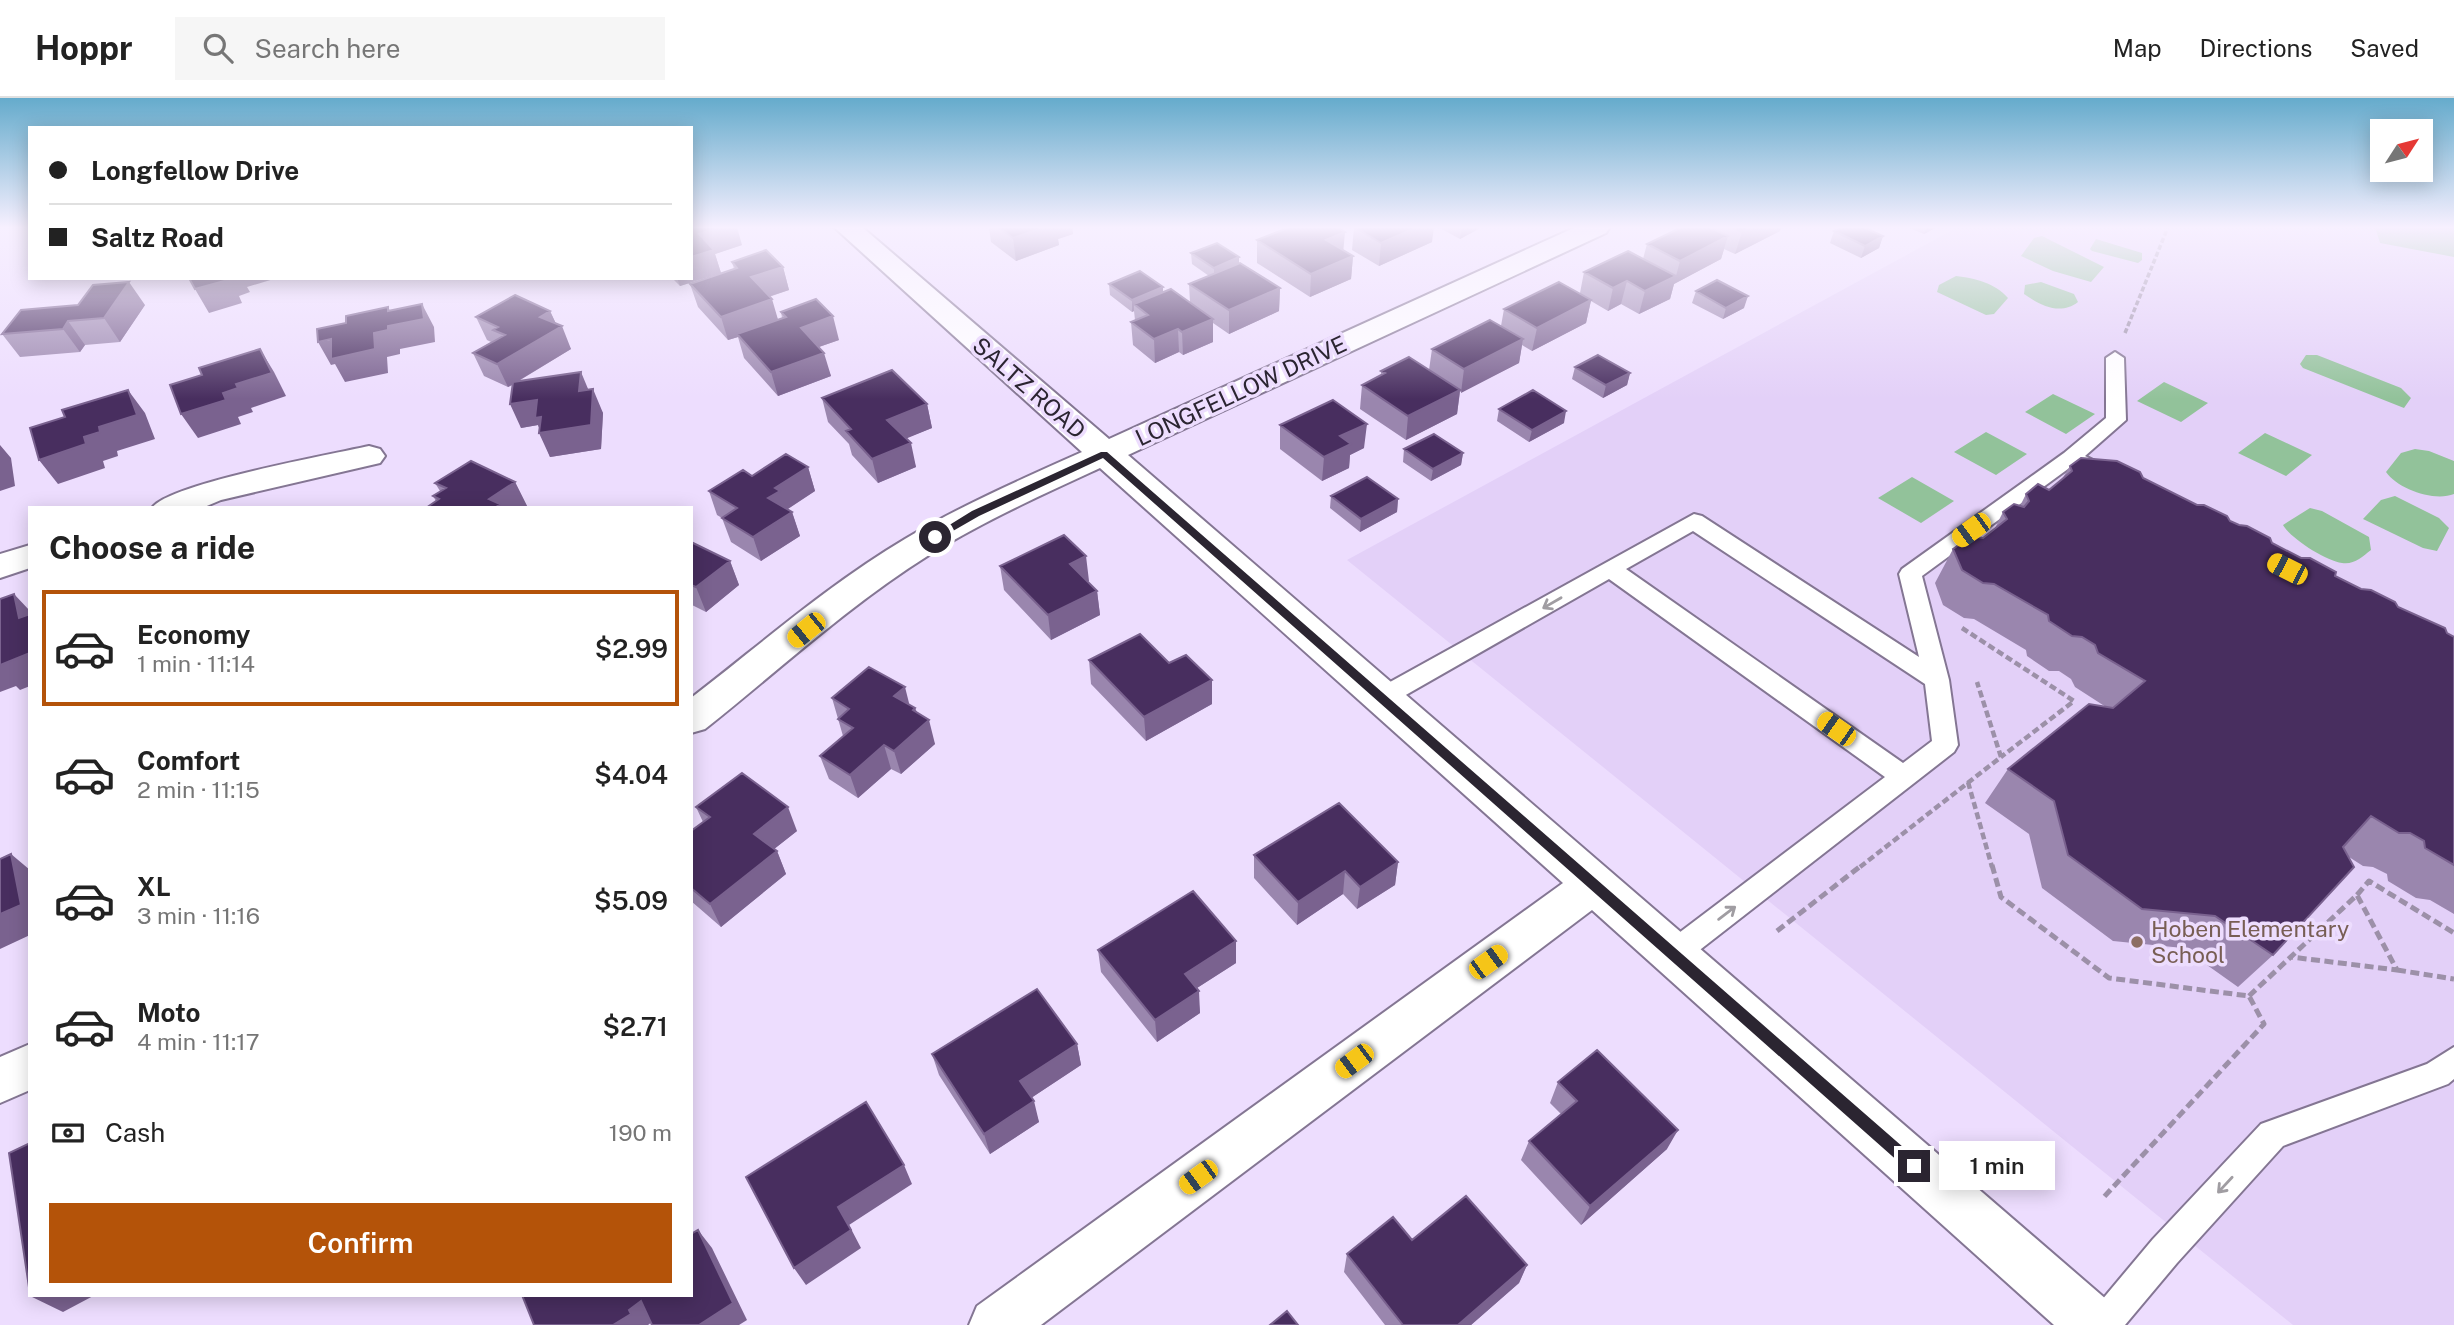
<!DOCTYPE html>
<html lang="en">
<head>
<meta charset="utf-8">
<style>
	:root { --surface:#fff; --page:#f6f6f6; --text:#222; --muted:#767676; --line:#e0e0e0; --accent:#b45309 }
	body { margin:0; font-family:"Public Sans",sans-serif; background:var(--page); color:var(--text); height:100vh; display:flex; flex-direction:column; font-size:26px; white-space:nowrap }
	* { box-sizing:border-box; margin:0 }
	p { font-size:23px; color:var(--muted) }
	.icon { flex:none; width:38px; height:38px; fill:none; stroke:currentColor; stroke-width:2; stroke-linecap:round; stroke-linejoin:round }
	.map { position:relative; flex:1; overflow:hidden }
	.side { position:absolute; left:28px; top:408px; width:665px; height:791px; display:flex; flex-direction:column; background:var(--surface); border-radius:0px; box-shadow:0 4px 18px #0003 }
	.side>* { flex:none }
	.hud { position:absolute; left:28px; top:28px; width:665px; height:154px; border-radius:0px; box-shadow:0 4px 18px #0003; display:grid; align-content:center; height:154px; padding:0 21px; background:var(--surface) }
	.needle { width:46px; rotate:54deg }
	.buttons { position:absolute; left:2370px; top:21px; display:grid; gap:14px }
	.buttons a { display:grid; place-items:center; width:63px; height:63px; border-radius:0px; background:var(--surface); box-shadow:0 4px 18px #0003; font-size:35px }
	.end { position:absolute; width:32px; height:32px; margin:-16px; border:9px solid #2b2531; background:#fff; box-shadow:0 0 0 4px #fff }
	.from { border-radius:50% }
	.bubble { position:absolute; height:49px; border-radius:0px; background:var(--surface); box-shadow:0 4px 18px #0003; font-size:23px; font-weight:600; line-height:49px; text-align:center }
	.car { position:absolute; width:21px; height:42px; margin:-21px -10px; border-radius:9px; box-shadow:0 0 5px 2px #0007; background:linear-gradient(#f5c518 24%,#345 0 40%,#f5c518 0 76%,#345 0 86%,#f5c518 0) }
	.hud b { display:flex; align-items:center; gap:24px; height:66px; font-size:26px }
	.hud b+b { border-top:2px solid var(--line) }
	.hud i { width:18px; height:18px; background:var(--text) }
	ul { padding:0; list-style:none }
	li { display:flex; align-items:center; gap:21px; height:116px; margin:0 14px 10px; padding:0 7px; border:4px solid transparent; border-radius:0px }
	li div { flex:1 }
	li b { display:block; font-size:26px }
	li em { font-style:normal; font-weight:600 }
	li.current { border-color:var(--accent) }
	li>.icon { width:63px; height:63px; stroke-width:1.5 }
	h2 { padding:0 21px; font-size:32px; line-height:84px }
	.pay { display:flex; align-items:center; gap:18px; height:77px; padding:0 21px; font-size:26px }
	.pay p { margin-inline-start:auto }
	.action { display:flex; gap:14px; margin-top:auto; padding:14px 21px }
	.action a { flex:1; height:80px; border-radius:0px; background:var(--accent); color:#fff; font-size:28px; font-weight:600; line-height:80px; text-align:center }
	header { display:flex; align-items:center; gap:42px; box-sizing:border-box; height:98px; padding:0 35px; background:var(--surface); border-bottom:2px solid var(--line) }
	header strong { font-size:33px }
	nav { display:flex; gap:38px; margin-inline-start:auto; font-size:24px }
	.search { width:490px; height:63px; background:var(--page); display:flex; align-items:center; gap:18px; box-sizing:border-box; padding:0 24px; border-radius:0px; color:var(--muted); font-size:26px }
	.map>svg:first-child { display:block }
</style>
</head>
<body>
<header>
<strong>Hoppr</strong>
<div class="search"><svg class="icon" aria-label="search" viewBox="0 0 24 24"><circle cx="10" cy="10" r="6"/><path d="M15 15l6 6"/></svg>Search here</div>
<nav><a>Map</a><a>Directions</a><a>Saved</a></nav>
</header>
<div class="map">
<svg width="2454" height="1227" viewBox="0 0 2454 1227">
	<rect width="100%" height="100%" fill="#edddfe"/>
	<path fill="#e3d0f8" d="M1958,129H2454V1227H2293L1347,462Z"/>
	<path fill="#92c29a" d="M2375,129H2454V159L2380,145Z
		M2042,138L2104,169L2091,184L2053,173L2021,158L2034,140Z
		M2096,141L2142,155V162L2138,165L2092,153L2090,151Z
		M1956,178C1975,180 1995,185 2008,200L1994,216L1986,217L1937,194L1939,187Z
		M2041,184L2074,196L2078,204C2060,218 2040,207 2024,196L2025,187Z
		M2306,257H2317L2401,290L2411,300L2404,310L2303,270L2300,266Z
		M2164,284L2208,305L2181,324L2137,303Z
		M2053,296L2095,316L2066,336L2025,314Z
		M1986,334L2027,356L1996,377L1954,354Z
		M2265,335L2312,357L2286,378L2238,355Z
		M2415,351L2429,353L2454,363V396C2434,404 2398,391 2386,374L2401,355Z
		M1912,379L1954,403L1921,425L1878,400Z
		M2395,398L2439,420L2449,430L2437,453L2423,450L2363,421L2381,402Z
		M2310,410L2322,413L2369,439L2371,452C2362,459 2354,467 2342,465C2326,463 2290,440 2283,427Z"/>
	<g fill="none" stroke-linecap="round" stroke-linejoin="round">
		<g stroke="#847693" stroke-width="4">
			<path id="lane" d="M2115,254L2124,260L2126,322L2085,358L2113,372L2116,377L2113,382H2099L2072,368L1922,478L1949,582L1958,647L1954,654L1683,865L1673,868L1663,865L1659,856L1663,847L1885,679L1609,481L1390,606L1381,609L1372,606L1369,600L1372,594L1694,416L1702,418L1919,559L1899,476L1902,471L2064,355L2106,320V260ZM1693,433L1925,586L1932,643L1903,665L1626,471Z
				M2454,949V981L2448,986L2283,1048L2177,1165L2125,1227H2086L2091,1215L2153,1141L2261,1026L2427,966Z"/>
		</g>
		<g stroke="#847693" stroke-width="4">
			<path id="street" d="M834,129H862L1109,341L1576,129H1610L1606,135L1128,357L2114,1208L2122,1227H2054L1592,812L1041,1227H969L977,1208L1563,785L1100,370C1042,397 983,423 929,457C849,507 778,573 705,631L691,635V600C761,546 829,486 905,441C962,407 1022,381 1082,354Z
				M369,348L380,351L385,358L380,365L221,402L202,410H152C167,386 333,356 369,348Z
				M30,447V470L0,480V456Z
				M30,946V992L0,1005V959Z"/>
		</g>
		<path stroke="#9c90a8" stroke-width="3.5" stroke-dasharray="5 2.5" stroke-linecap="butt" d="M2125,235L2168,129"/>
		<path stroke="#9c90a8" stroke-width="4.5" stroke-dasharray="7 3.5" stroke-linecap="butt" d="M1962,530L2074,603L2001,659
			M1968,684L1992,769
			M1860,769L2001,659L1977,584"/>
		<path stroke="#9c90a8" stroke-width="5" stroke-dasharray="9 4.5" stroke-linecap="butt" d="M1992,767L2001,799L2109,880L2249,898L2264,926L2102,1101
			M2357,797L2369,783L2454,835
			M1777,833L1862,767
			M2397,872L2454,881
			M2249,898L2357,797L2397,872L2291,859"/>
		<use href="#lane" fill="#fff" fill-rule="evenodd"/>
		<use href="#street" fill="#fff" fill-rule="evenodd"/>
	</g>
	<path fill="#9a86ae" d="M691,129L742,147L715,156L721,175L680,188L672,180H691Z
		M989,129H1072L1073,136L1058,141L1059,147L1016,163L991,144Z
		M1354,129L1432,144L1379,168L1352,152Z
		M1438,129H1482L1460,141Z
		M1682,129H1781L1780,133L1735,156L1724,151L1721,161L1674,186L1670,201L1639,216L1621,206L1608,213L1591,203L1586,225L1532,253L1522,247L1519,265L1460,294L1457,316L1406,342L1360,311L1362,287L1381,278V273L1429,272L1432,251L1501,228L1504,211L1580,195L1584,174L1643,161L1647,146Z
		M1907,129H1937L1924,136Z
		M1834,133L1883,138L1879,150L1861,160L1830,145Z
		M1257,142L1344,152L1353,158L1351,181L1310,199L1257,165Z
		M1191,155L1239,159V165L1280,190L1279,213L1229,236L1213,225V244L1183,257L1179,254L1155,265L1133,247L1131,224L1135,222L1134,213L1132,214L1110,197L1109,186L1163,189V195L1190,204L1189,186L1209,178L1192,166Z
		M732,164L783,169L789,192L769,199L778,222L782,220L781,214L839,242L819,249L831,278L778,298L744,260L738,239L728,242L698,209L690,186L734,171Z
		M1696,193L1744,210L1723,221L1692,205Z
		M145,207L120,244L85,247L80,254L20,259L2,236Z
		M550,213L556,226L571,251L517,284L588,292L603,315L601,351L550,359L538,327L521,330L513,287L508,289L484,278L473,255L491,244L487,242L476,219Z
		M1575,269L1630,275L1627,287L1603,300L1572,281Z
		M822,300L927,306L932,330L906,340L916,369L878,385L852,357L849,346L828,324Z
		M1499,311L1564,325L1529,344L1497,323Z
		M1280,327L1364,350L1350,357L1349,370L1322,383L1280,351Z
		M1404,351L1463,355L1461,367L1431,383L1403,364Z
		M2070,368L2143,380L2454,539V816L2430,802L2416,800L2388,783L2387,776L2373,769L2363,768L2349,759L2273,857L2238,889L2183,850L2113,843L2042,790L2029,736L1985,705L2008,671L2106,609L2075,589L2071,581L2059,573H2049L2027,558L2026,552L1974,521L1964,520L1943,507L1935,485L1953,451L1983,440L1994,432L2003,414L2020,408L2026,396L2049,392L2062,381Z
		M808,369L815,393L788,411L792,414L800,438L761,463L731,444L722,420L717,417L709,393L752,378Z
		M515,384L527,408L436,403L433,398L440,393L435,385Z
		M1331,398L1398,401L1397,414L1360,434L1330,410Z
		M691,444L730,463L739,487L706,514L692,507L691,508Z
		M1000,468L1089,483H1087L1097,493L1100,517L1051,542L1004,492Z
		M1089,562L1169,565L1212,606L1146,643L1091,586Z
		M832,600L909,606L915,610L917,614L935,646L901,676L891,671L858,700L829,681L820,658L843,638Z
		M696,709L797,733L774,751L777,753L786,776L721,829L691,803V733L703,724Z
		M1254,757L1398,764L1395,787L1357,811L1343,796L1297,827L1254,780Z
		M1098,852L1236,865L1197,890L1200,915L1157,944L1101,874Z
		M1077,946L1081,967L1031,1000L1039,1024L990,1056L939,977L932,956Z
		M1558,984L1667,1051L1581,1127L1521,1062L1529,1043L1561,1016L1550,1005Z
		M1347,1156L1527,1167L1519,1185L1471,1227H1385L1344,1174Z"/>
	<path fill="#7a628f" d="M721,129H737L742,147L715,156L721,175L680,188L677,180H691V159L699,136Z
		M1045,129H1072L1073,136L1058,141L1059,147L1016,163L1013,140Z
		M1418,129H1434L1432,144L1379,168L1381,145Z
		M1462,129H1482L1460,141Z
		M1752,129H1781L1780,133L1735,156L1742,134Z
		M1927,129H1937L1924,136Z
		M1345,134L1343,156L1326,142Z
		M1728,138L1721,161L1674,186L1670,201L1639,216L1645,193L1676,178L1680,163Z
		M1883,138L1879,150L1861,160L1865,148Z
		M1353,158L1351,181L1310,199L1311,176Z
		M1239,159V171L1214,181V170Z
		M783,169L789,192L758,202L751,179Z
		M228,180H277L247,189L250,194L239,198L242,205L209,215L195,191Z
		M1627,183L1621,206L1608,213L1613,190Z
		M129,184L145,207L120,244L104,220Z
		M1163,189V201L1134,206V213L1132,214V202Z
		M1280,190L1279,213L1229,236V212Z
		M1748,198L1744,210L1723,221L1726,210Z
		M772,201L779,225L737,236L738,239L728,242L721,219Z
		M1591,202L1586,225L1532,253L1537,230Z
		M422,206L434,229L435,244L400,251V256L387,259L388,275L345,284L335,266L331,267L318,244L374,235L388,213V209L397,226Z
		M550,213L558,230L562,228L571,251L508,289L497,266L540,219Z
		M833,218L839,242L807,253L801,230Z
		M1213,221V244L1183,257L1182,234Z
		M68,223L85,247L80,254L63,231Z
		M1178,231L1179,254L1155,265L1154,241Z
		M1523,241L1519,265L1461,295L1464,271Z
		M260,251L274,274L286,298L251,310L253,314L238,319L241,326L198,340L181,316L223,295Z
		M824,255L831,278L778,298L771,274Z
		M581,274L591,298L579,293Z
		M1630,275L1627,287L1603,300L1606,287Z
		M593,291L603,315L601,351L550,359L539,335L541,334L538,327L521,330L510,306Z
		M128,292L145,315L155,341L117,353L118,358L103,363L105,370L58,386L39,362L84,339L99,329Z
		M1460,292L1457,316L1406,342L1408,318Z
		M927,306L932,330L893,346L887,322Z
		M1566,313L1564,325L1529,344L1532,332Z
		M1367,326L1364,350L1350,357L1349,370L1322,383L1324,359L1340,338Z
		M911,345L916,369L878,385L872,361Z
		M0,347L11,360L15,388L0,393Z
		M1463,355L1461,367L1431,383L1433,371Z
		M808,369L815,393L786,412L768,400L775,390Z
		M515,384L527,408L524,410H494L489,401Z
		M1398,401L1397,414L1360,434L1361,421Z
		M792,414L800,438L761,463L753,439Z
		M1086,458L1089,483L1073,490L1070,466Z
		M730,463L739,487L706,514L696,489Z
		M1097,493L1100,517L1051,542L1048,517Z
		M14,496L30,513V531L19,520Z
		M30,555V588L20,592L16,588L0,594V567Z
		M1212,582V606L1146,643L1144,619Z
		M905,589L911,613L894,598Z
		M915,610L920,629L929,622L935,646L901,676L894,653Z
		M884,647L891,671L858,700L850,677Z
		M788,709L797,733L764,759L754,736Z
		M777,753L786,776L721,829L710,806Z
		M11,756L30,772V837L0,851V816Z
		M1398,764L1395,787L1357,811L1360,789Z
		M1345,773L1343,796L1297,827L1298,804Z
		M1236,843V865L1186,897L1185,876Z
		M1199,893L1200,915L1157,944L1155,922Z
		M1077,946L1081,967L1025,1004L1020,983Z
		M1034,1003L1039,1024L990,1056L984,1036Z
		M1678,1032L1667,1051L1581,1127L1590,1108Z
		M904,1067L912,1086L849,1127L861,1150L806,1187L794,1170L838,1109Z
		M698,1132L712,1150L747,1222L739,1227H699Z
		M1527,1167L1519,1185L1471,1227H1458Z
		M31,1197H95L63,1214L30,1198Z
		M641,1203L657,1220L648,1227H613L629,1212Z"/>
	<path fill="#482e5f" stroke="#7a628f" stroke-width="2" d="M691,129H721L699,136L714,152L691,159Z
		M998,129H1045L1013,140Z
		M1290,129H1337L1345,134L1326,142L1353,158L1311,176L1257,142Z
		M1354,129H1418L1381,145Z
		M1682,129H1709L1728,138L1680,163L1647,146Z
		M1732,129H1752L1742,134Z
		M1843,129H1863L1883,138L1865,148L1834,133Z
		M1217,145L1239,159L1214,170L1191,155Z
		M766,152L783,169L751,179L772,201L721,219L690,186L737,170L732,164Z
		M1628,153L1676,178L1645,193L1627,183L1613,190L1584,174Z
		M1240,165L1280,190L1229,212L1189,186Z
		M1140,173L1163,189L1132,202L1109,186Z
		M189,180H228V182L195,191Z
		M1717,182L1748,198L1726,210L1696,193Z
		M129,184L104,220L68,223L63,231L2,236L21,212L78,207L93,187Z
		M1559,184L1591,202L1537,230L1504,211Z
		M1171,191L1213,221L1182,234L1178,231L1154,241L1131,224L1148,217L1134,206Z
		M515,197L550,213L540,219L562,228L497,266L473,255L505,237L493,232L498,229L476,219Z
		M816,201L833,218L801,230L824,255L771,274L737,236L786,219L781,214Z
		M422,206L424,221L388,228V232L374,235L375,251L331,261V241L318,244L317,231L346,225V218L388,209V213Z
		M1490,222L1523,241L1464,271L1432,251Z
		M260,251L272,275L236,286L238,290L223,295L226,302L181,316L170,287L202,277L199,270Z
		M1598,257L1630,275L1606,287L1575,269Z
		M1409,259L1460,292L1408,318L1362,287L1385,275L1381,273Z
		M892,272L927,306L887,322L911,345L872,361L846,333L851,331L822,300Z
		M581,274L579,293L593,291L591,327L539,335L541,319L535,320L537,302L510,306L513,284Z
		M128,292L137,317L99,329L100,334L84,339L86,346L39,362L30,330L65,319L62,312Z
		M1533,292L1566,313L1532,332L1499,311Z
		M1333,302L1367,326L1340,338L1351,346L1324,359L1280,327Z
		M1434,336L1463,355L1433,371L1404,351Z
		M786,356L808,369L775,390L780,393L768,400L792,414L753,439L722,420L737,410L709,393L743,372L752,378Z
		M2081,360L2117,363L2140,374L2143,380L2197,407H2204L2227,418L2230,423L2239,427L2247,428L2270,440L2272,445L2301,460H2310L2336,474L2335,478L2361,491L2371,492L2395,504L2398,509L2445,530L2447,535L2454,539V767L2425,750L2424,743L2410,735H2399L2371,718L2343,749L2354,769L2273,857L2215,818L2142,811L2068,757L2054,703L2008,671L2089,606L2113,610L2145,583L2098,555L2095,547L2082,539L2072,538L2049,523L2048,517L1994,486L1983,485L1962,472L1953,451L1971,438L1983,440L2007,421L2003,414L2014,406L2024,409L2029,403L2026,396L2038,386L2049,392L2072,373L2070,368Z
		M471,363L515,384L489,401L500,406L495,410H426L439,401L433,398L446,390L435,385Z
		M1367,379L1398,401L1361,421L1331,398Z
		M1064,437L1086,458L1070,466L1097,493L1048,517L1000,468Z
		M691,444L730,463L696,489L691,487Z
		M14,496L19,520L30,516V555L0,567V501Z
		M1140,536L1169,565L1186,557L1212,582L1144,619L1089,562Z
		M869,569L905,589L894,598L915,610L913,612L929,622L894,653L884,647L850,677L820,658L853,630L838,621L849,611L832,600Z
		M742,675L788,709L754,736L777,753L710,806L691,790V733L710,719L696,709Z
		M1339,705L1398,764L1360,789L1345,773L1298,804L1254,757Z
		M11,756L21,807L0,816V761Z
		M1193,793L1236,843L1185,876L1199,893L1155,922L1098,852Z
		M1037,891L1077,946L1020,983L1034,1003L984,1036L932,956Z
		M1597,952L1678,1032L1590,1108L1529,1043L1577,1003L1558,984Z
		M866,1004L904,1067L838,1109L851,1132L794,1170L746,1079Z
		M30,1045V1196L9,1055Z
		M1466,1098L1527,1167L1458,1227H1403L1347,1156L1393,1119L1412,1142Z
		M698,1132L733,1205L699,1227H652L641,1203L629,1212L631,1216L613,1227H534L522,1197H691V1136Z
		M1287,1213L1298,1227H1270Z"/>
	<defs><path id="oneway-shaft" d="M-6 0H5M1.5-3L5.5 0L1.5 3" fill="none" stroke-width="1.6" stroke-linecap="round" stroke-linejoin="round" transform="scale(1.75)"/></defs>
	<g stroke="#a09da2">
		<use href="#oneway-shaft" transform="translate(1552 505) rotate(150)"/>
		<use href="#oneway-shaft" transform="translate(1727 815) rotate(-37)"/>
		<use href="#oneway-shaft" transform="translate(2225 1087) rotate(133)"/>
	</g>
	<linearGradient id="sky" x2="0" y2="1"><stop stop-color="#65abcc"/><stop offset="0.43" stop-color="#f7f0ff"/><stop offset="1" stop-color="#f7f0ff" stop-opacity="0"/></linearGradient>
	<rect width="2454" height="301" fill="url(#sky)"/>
	<path fill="#2b2531" d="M1101,354H1107L1919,1063L1922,1068L1919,1073L1914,1075L1909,1073L1103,360L979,418L939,441L930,439L972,413Z"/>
	<circle fill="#8d6e63" stroke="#edddfe" stroke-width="2.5" cx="2137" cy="844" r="7"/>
	<g text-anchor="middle" stroke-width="7" stroke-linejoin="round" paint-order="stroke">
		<g font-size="23" fill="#2b2531" stroke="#edddfe">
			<text transform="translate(1029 290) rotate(41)" y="8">SALTZ ROAD</text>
			<text transform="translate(1241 293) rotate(-25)" y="8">LONGFELLOW DRIVE</text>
		</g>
		<g font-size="23" fill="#785e54" stroke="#edddfe" text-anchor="start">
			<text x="2151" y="839">Hoben Elementary<tspan x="2151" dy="26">School</tspan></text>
		</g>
	</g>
</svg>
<div class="buttons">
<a><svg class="needle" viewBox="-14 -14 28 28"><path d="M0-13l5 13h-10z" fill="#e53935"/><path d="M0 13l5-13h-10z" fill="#767676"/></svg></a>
</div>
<i class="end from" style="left:935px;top:439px"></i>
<i class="end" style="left:1914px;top:1068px"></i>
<div class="bubble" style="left:1939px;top:1043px;width:116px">1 min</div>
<i class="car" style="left:1971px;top:432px;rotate:234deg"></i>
<i class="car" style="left:2287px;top:471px;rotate:297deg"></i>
<i class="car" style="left:806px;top:532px;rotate:231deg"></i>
<i class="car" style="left:1836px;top:631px;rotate:305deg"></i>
<i class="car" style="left:1488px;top:864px;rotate:54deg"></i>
<i class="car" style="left:1354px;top:963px;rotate:233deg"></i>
<i class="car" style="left:1198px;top:1079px;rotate:234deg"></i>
<div class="hud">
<b><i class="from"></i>Longfellow Drive</b>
<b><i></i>Saltz Road</b>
</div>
<section class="side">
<h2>Choose a ride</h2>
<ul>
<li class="current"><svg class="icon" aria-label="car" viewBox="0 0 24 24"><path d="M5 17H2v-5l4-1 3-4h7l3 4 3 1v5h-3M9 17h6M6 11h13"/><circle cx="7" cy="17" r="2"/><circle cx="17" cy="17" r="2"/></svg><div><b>Economy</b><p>1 min · 11:14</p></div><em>$2.99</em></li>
<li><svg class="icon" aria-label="car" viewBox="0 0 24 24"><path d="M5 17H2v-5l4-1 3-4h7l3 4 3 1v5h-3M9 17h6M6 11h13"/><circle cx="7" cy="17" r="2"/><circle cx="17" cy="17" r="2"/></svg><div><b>Comfort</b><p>2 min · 11:15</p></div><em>$4.04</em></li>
<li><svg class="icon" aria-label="car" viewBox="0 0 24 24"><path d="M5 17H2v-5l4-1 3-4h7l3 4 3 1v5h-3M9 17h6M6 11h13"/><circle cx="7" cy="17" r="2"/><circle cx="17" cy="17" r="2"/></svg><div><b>XL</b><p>3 min · 11:16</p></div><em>$5.09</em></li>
<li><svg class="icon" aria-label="car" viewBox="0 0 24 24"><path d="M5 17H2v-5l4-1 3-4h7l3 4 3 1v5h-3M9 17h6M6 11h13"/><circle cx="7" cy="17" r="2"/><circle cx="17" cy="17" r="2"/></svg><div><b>Moto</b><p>4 min · 11:17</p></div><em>$2.71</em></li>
</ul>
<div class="pay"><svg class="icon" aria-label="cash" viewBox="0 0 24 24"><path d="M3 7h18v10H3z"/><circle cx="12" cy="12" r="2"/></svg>Cash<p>190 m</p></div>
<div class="action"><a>Confirm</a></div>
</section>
</div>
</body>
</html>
